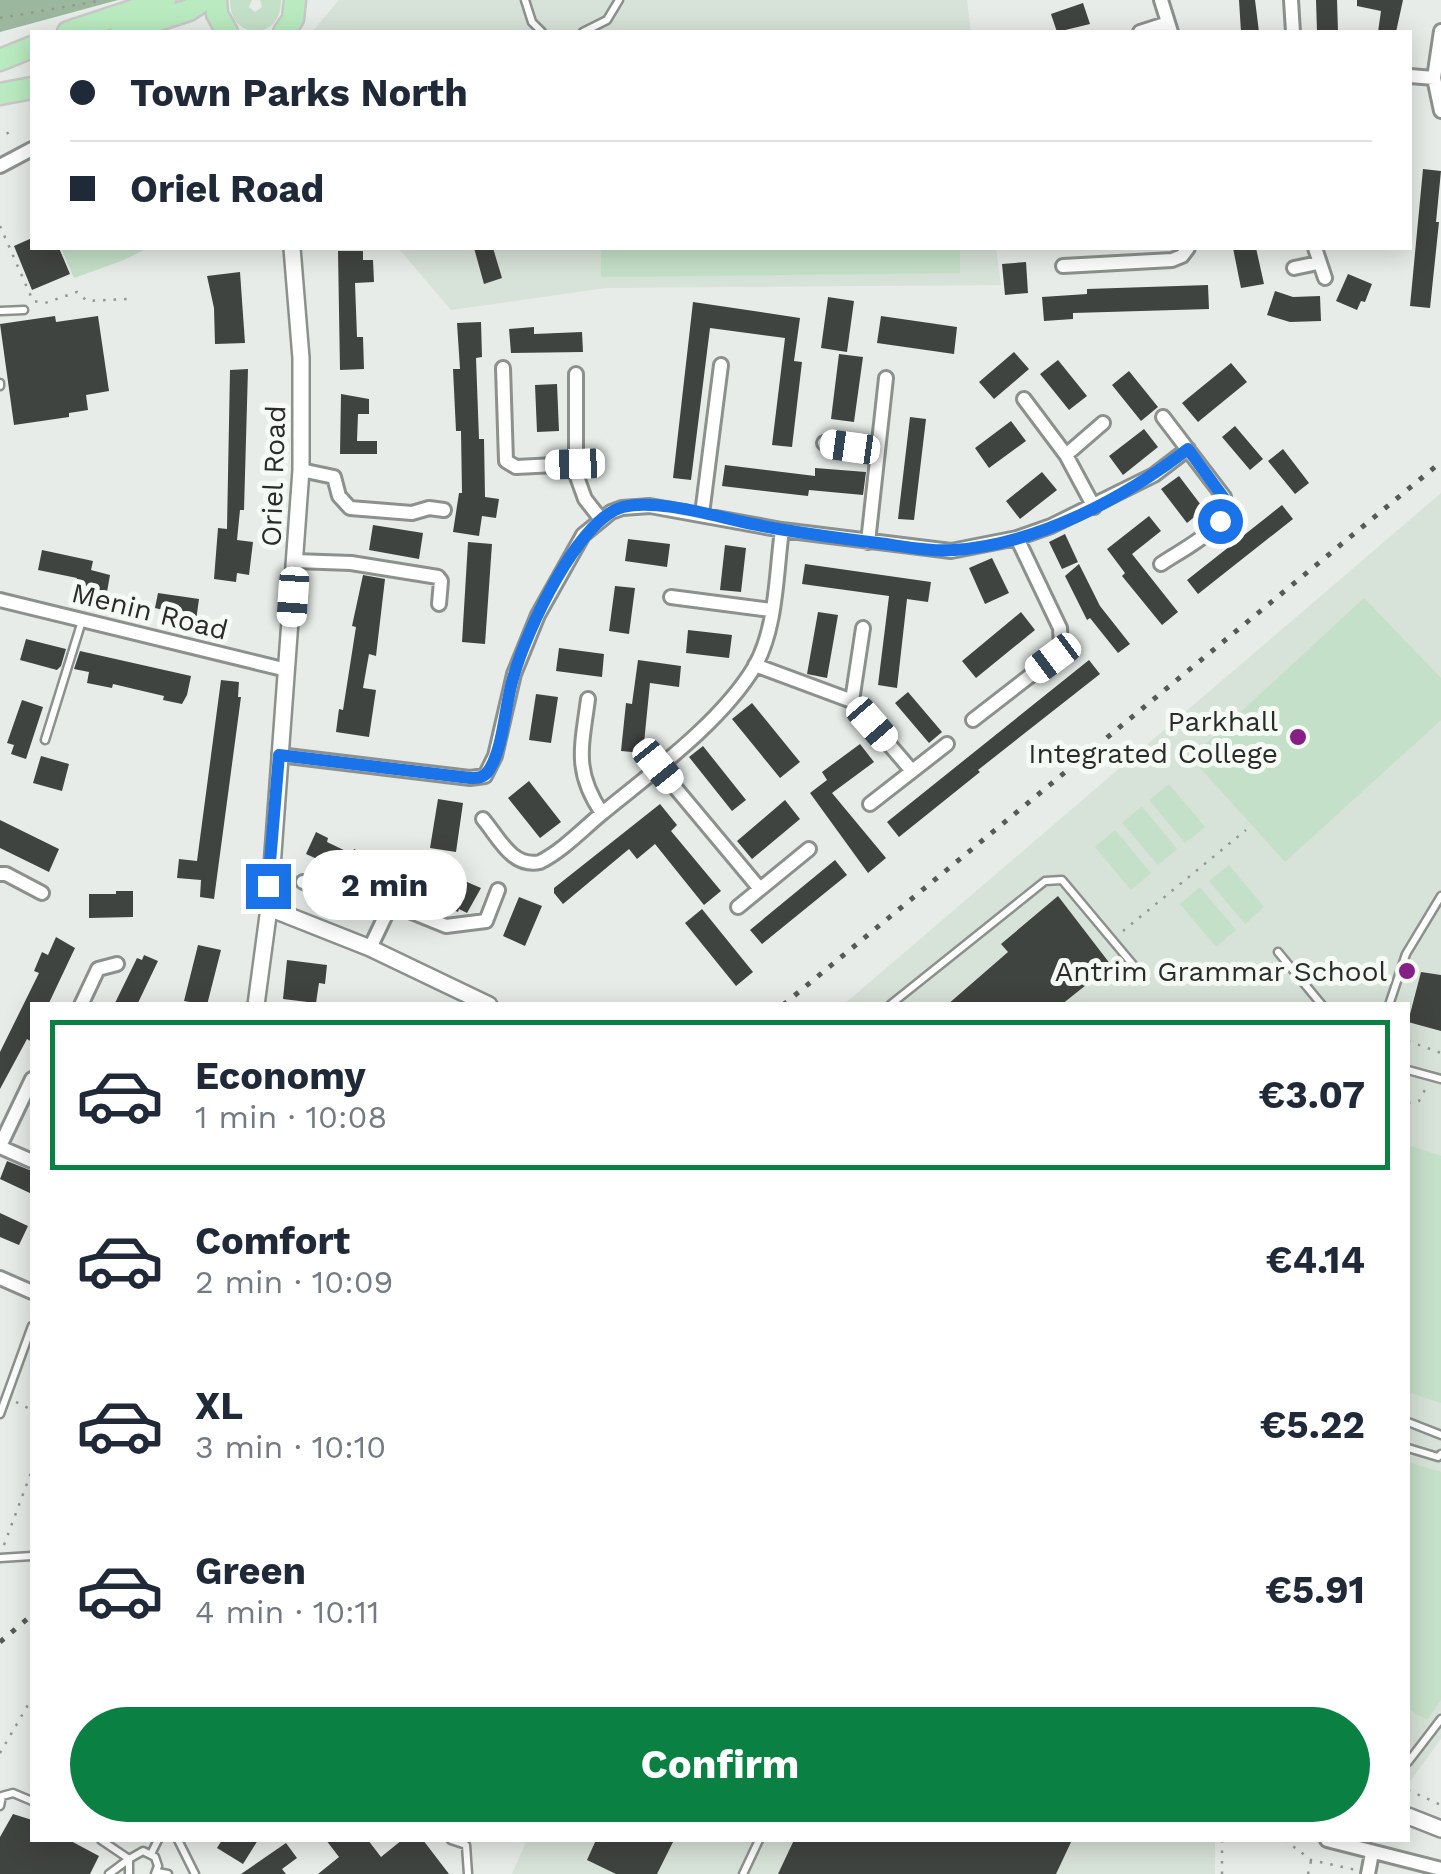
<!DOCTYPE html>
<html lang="en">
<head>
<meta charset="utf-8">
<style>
	:root { --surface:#fff; --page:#f2f2f3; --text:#1f2937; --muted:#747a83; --line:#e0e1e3; --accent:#0b8043 }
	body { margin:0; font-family:"Work Sans",sans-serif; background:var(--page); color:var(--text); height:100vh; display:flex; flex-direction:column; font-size:38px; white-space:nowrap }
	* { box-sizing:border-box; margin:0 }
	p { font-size:32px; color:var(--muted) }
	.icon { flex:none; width:55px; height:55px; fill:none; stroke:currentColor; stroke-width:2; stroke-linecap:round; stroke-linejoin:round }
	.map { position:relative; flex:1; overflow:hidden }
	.details { position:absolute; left:30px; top:1002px; width:1380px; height:840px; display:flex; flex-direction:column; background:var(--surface); border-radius:0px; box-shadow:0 5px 25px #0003 }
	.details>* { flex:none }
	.guide { position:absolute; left:30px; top:30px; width:1382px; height:220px; border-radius:0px; box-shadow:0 5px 25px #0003; display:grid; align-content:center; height:220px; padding:0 40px; background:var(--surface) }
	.end { position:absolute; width:45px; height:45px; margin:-22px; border:12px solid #1a73e8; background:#fff; box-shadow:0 0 0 5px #fff }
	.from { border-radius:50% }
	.bubble { position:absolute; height:70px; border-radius:35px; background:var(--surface); box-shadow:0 5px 25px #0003; font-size:32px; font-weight:700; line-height:70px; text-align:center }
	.car { position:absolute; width:30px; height:60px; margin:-30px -15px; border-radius:12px; box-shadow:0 0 8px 2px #0007; background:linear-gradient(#fff 24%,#345 0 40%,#fff 0 76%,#345 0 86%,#fff 0) }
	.guide b { display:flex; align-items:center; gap:35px; height:95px; font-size:38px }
	.guide b+b { border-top:2px solid var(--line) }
	.guide i { width:25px; height:25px; background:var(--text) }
	ul { padding:18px 0 0; list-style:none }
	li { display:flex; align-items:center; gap:30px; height:150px; margin:0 20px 15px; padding:0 20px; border:5px solid transparent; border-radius:0px }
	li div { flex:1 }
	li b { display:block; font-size:38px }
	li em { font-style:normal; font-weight:700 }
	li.selected { border-color:var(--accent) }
	li>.icon { width:90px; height:90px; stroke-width:1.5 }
	.button { display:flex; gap:20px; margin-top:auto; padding:20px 40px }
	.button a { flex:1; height:115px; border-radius:60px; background:var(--accent); color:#fff; font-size:40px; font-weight:700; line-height:115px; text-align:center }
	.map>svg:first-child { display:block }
</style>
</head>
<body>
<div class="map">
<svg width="1441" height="1874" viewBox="0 0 1441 1874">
	<rect width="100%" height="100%" fill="#e7ece8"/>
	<path fill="#d7e2d8" d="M339,0H967L971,32H312Z
		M398,248H996L1001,285L606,288L451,310Z
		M1441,493V1739L1408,1784V1005H843Z
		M527,1840H1215V1874H512Z"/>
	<path fill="#c5e0c8" d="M230,0H252L249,7L255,12L262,7L260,0H281C282,42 229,41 230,0Z
		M61,248H148L124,260L74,278Z
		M601,248H960V273L601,277Z
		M1364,598L1441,678V720L1285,862L1191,758Z
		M1169,784L1205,827L1185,843L1149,800Z
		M1142,806L1177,849L1158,865L1122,823Z
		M1115,830L1151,873L1131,890L1095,847Z
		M1229,865L1264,907L1245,924L1209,881Z
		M1200,887L1236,930L1216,947L1180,904Z
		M1408,1145L1441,1156V1403L1408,1392Z
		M1408,1462L1441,1472V1700L1427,1720L1408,1709Z"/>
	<path fill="#9bb89f" d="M0,0H118L0,32Z"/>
	<path fill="#404441" d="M1239,0H1255L1259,32H1241Z
		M1316,0H1337L1338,32H1317Z
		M1357,0H1403L1396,32H1378L1381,11L1357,6Z
		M1083,3L1090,24L1057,32L1051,14Z
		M1423,169L1441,171L1436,222H1439L1430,308L1410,306Z
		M32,238V248H59L70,274L32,290L14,246Z
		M474,248H493L502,278L484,284Z
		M1233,248H1256L1264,284L1241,288Z
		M338,251H363V260H373L374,282L355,283L357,337H363L364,369L340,370Z
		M1026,262L1028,293L1005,295L1002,264Z
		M240,272L245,343L215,344L214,308L207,276Z
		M1348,274L1372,284L1365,302L1361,301L1357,310L1336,301Z
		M1208,285L1209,309L1073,313V319L1044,321L1042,297L1087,294V289Z
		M1275,291L1293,297L1320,296L1321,321L1290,322L1267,315Z
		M828,297L854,301L847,352L821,348Z
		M693,302L800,318L794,361L802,362L792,447L772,445L785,338L710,328L691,480L673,478Z
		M55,316L56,322L98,316L109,391L86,395L88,410L69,413V417L14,425L0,324Z
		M881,316L957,327L954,354L877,343Z
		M481,322L482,357L476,358L479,439H484L485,497L499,499L496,518L482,516L479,536L453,532L459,493H462L461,431H456L453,369H460L457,323Z
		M534,327V334L582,332L583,352L511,353L509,329Z
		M1014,352L1029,369L994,399L979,382Z
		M839,354L863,357L854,422L831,419Z
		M1058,360L1087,396L1069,410L1040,374Z
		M1231,363L1247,382L1198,422L1182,403Z
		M248,369L244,510H240L237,540L253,542L249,575L237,573L236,582L214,579L218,528L227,529L230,370Z
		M1129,371L1158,407L1141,421L1112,385Z
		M557,384L559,431L537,432L535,385Z
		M341,394L369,399V414H358L357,441H377V454H340Z
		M910,417L926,419L914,520L898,519Z
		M1011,421L1026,441L989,468L975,448Z
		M1235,426L1263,459L1250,470L1222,437Z
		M1144,429L1158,447L1123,475L1109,456Z
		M1283,449L1309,483L1295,494L1268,461Z
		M725,465L815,476V468L866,472L863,495L809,490L808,496L722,486Z
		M1042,472L1057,490L1020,519L1006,501Z
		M1179,476L1204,509L1187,523L1161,489Z
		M1282,505L1293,519L1198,594L1187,580Z
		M1149,516L1161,531L1132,554L1178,612L1162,625L1122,576L1125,573L1107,549Z
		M373,525L423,533L419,559L369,550Z
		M1065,534L1078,562L1062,569L1049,542Z
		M628,539L670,544L667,567L625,561Z
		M468,542L492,544L485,644L462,642Z
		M725,545L746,548L741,592L720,590Z
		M42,550L93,561L91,570L110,575L107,592L75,585L77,578L38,570Z
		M992,558L1009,593L985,604L969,568Z
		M805,564L931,582L928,602L907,599L897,688L878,685L889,596L802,584Z
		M1079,564L1100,606L1130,644L1118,653L1090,618L1087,620L1065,576Z
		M363,575L385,579L376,656L369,654L363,688L376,690L369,737L336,732L339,709L343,710L356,627L352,626Z
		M615,586L635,588L629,634L609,631Z
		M158,593L199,599L196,621L162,616L163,610L155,608Z
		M818,612L838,615L827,678L807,674Z
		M1021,612L1035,630L976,678L962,661Z
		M688,630L732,635L729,658L686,653Z
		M26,639L66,649L61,666L57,670L20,660Z
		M559,648L604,654L602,677L556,671Z
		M80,651L191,676L187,695L182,704L163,700L164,696L113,684L112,688L87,683L89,672L74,669Z
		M638,660L681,666L679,687L650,683L643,753L621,751L626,703L632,704Z
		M1089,660L1100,674L978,770L980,772L899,837L887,822Z
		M221,680L239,682L238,697H241L214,899L200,897L201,880L177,878L179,859L197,861Z
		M908,692L942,732L929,743L895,703Z
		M536,694L558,697L551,743L529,740Z
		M22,700L43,707L26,759L11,754L14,745L7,743Z
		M752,703L800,762L780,778L732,719Z
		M860,744L874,762L832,793L886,858L868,873L810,793L827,780L822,772Z
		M703,746L746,800L732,811L689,757Z
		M41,756L69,764L62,791L33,783Z
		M529,781L561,822L540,838L508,798Z
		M438,799L463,803L456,852L430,848Z
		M785,800L800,819L752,859L737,841Z
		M660,804L677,825L671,831L721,891L704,905L655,844L637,859L629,849L563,904L554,893V888Z
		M0,820L59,849L49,872L0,848Z
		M316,832L328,838L327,842L352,854L354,849L379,861L384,851L432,876L429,882L454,892L460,879L481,888L467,913L459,909L458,912L422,895L420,899L406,892L404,896L387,887L389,883L361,868L357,877L306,854Z
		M835,860L847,875L762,944L750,930Z
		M116,891H133V917L89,918V894H116Z
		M1058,896L1111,965L1061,1005H947L1008,952L1001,944Z
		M519,897L542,906L525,946L503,936Z
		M702,909L753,972L736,986L685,923Z
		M56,937L75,948L48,1005H32V1042L27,1039L0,1089V1052L39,973L34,971L42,952L48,955Z
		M198,945L221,950L207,1005L184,1001Z
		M144,955L158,961L137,1005H114L137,958L142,960Z
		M287,960L327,965L325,984L319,983L316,1003L283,999Z
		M1421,972L1441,975V1031L1408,1022Z
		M7,1161L32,1171V1194L0,1179Z
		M0,1213L28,1226L19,1245L0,1237Z
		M13,1814L32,1820V1840H69L99,1856L90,1874H0V1837Z
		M222,1840H258L243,1864L217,1848Z
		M326,1840H368L381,1857L402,1840H423L449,1874H318L339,1857Z
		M596,1840H674L657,1874H616L587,1860Z
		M794,1840H1072L1056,1874H778Z
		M286,1843L297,1858L282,1869L286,1874H241Z"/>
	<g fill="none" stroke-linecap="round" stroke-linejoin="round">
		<g stroke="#8c918d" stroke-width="11">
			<path id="service" d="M525,0L532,22L542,32
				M587,32H583L607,20L619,0
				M0,311L24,310
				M0,383V386
				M45,740L82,621
				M1278,952L1322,1005
				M890,1005L1045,881L1062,880L1145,979
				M1389,1005L1406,954L1441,896
				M1408,1070L1441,1079
				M0,1414L32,1326
				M1408,1422L1441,1435
				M1408,1448L1438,1457L1441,1454
				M0,1558L32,1556
				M1408,1762L1441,1719
				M0,1806L2,1796L13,1793L32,1801
				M101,1840L129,1859L109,1874
				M178,1840L195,1874
				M451,1840L466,1845L468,1874
				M151,1854L158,1840
				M157,1872L168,1874
				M129,1874V1859L143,1851L155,1857L158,1866L155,1874
				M743,1874L759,1840"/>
		</g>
		<g stroke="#8c918d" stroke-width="18">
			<path id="minor" d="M1161,0L1171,32
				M1291,0L1293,32
				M1441,31L1434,78L1441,111
				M1140,32L1168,23
				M1410,76L1434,78
				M0,166L32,149
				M1315,248L1325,278
				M1063,266L1172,260L1182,256L1188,248
				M1294,268L1318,263
				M503,368L506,461L516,467L575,464
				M576,374V474L585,499L600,518
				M1024,399L1066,455L1094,507
				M824,443L877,451
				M1066,455L1103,423
				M301,470L334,477L339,496L350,508L412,513L429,508L444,510
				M702,514L721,365
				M868,542L886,378
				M295,561L351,563L438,577L441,581L439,604
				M1161,564C1182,549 1233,527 1224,497L1163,417
				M671,597L771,610
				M0,600L287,670
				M755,665L852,701L912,771
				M588,699C582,746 573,771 602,813
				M852,701L863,628
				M973,720L1053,658L1061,646L1060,628L1017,538
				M279,755L470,778L485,776L495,756L514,674L538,615L583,535L611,512L622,508L650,506L782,530L951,551L1017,538L1051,526L1154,475L1188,449
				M658,767L760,889
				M870,804L947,744
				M483,819C499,838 512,868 540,862C562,851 581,831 600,815C651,773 721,723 755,666C777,627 776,573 782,530
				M0,874H6L42,893
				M303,882L336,895L362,892L446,926L486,921L498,890
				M738,907L809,849
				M370,948L391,904
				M81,1005L98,969L117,964
				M0,1146L32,1079
				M0,1147L32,1161
				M0,1278L32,1292
				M1327,1840L1441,1869
				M1368,1874L1372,1853"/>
		</g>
		<g stroke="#8c918d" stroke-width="20">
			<path id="tertiary" d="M269,908L370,948L489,1005
				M256,1005L269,908L301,470V358L292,248
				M1408,1816L1441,1829"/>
		</g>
		<g stroke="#c8c8c8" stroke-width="25">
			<path id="trunk" d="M216,0L217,14L227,32
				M68,32L165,0
				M121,32L189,10L204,0
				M284,32L293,19L295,0
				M0,60L32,47
				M0,94L32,88"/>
		</g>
		<path stroke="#939794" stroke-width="2.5" stroke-dasharray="2.5 8" stroke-linecap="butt" d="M0,18L99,1
			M7,132L12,141
			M0,226L33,301L45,303L77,292L87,301L128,299
			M1123,931L1246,830
			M1300,1005H1301
			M1408,1041L1441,1053
			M1408,1103L1419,1101L1427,1086
			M16,1402L32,1410
			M4,1545L32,1470
			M0,1753L32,1698
			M1408,1790L1441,1805
			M1285,1840L1311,1860L1356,1870
			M1222,1874V1840
			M1308,1874L1311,1861"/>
		<use href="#service" stroke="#fff" stroke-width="6"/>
		<use href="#minor" stroke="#fff" stroke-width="12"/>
		<use href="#tertiary" stroke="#fff" stroke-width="15"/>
		<use href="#trunk" stroke="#baebc0" stroke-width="20"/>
		<path stroke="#565956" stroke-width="5" stroke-dasharray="5 10" stroke-linecap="butt" d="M783,1005L1441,462
			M0,1642L32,1615"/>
	</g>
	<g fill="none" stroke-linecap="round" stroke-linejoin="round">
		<path stroke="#1a73e8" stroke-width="12" d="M268,886L279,755L470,778C478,778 484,778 489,770C504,747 505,702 514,675C526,632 578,519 623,507C659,498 720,518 758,525C798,533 838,538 878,543C903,546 929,552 954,550C1038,544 1123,499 1188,449L1226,501L1220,521"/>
	</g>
	<g fill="#861f86" stroke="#f5faf5" stroke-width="4">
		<circle cx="1298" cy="737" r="10"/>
		<circle cx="1407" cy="971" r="10"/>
	</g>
	<g text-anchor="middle" stroke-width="10" stroke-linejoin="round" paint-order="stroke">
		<g font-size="28" fill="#2a2c2a" stroke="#f5faf5">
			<text transform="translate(273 476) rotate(-88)" y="10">Oriel Road</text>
			<text transform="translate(150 611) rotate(14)" y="10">Menin Road</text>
		</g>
		<g font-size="28" fill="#2a2c2a" stroke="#f5faf5" text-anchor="end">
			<text x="1278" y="731">Parkhall<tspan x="1278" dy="32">Integrated College</tspan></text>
			<text x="1387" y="981">Antrim Grammar School</text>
		</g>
	</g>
</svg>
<i class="end from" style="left:1220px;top:521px"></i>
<i class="end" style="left:268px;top:886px"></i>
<div class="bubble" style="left:302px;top:850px;width:165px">2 min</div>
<i class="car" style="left:850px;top:447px;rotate:278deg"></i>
<i class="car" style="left:575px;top:464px;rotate:268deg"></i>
<i class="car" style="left:293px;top:597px;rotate:184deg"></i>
<i class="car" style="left:1053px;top:658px;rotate:233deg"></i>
<i class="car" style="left:872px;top:724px;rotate:139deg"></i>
<i class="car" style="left:658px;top:766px;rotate:141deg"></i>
<div class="guide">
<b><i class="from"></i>Town Parks North</b>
<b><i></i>Oriel Road</b>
</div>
<section class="details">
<ul>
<li class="selected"><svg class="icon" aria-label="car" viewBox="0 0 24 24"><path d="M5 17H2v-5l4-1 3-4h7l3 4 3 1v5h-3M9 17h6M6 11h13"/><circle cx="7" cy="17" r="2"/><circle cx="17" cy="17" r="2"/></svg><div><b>Economy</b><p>1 min · 10:08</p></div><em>€3.07</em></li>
<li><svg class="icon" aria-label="car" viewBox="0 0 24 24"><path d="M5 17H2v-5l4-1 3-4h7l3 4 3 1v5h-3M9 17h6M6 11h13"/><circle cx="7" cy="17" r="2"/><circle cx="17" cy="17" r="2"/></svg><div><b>Comfort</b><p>2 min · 10:09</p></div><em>€4.14</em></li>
<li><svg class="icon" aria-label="car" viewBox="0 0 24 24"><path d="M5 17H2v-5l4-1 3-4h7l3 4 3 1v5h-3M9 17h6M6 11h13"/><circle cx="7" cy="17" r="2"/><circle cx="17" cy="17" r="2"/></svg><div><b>XL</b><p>3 min · 10:10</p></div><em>€5.22</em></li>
<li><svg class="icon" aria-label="car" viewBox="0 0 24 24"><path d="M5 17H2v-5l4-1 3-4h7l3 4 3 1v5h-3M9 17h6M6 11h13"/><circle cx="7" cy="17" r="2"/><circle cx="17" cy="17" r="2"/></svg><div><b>Green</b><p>4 min · 10:11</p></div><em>€5.91</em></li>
</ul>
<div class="button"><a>Confirm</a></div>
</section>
</div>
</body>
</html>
